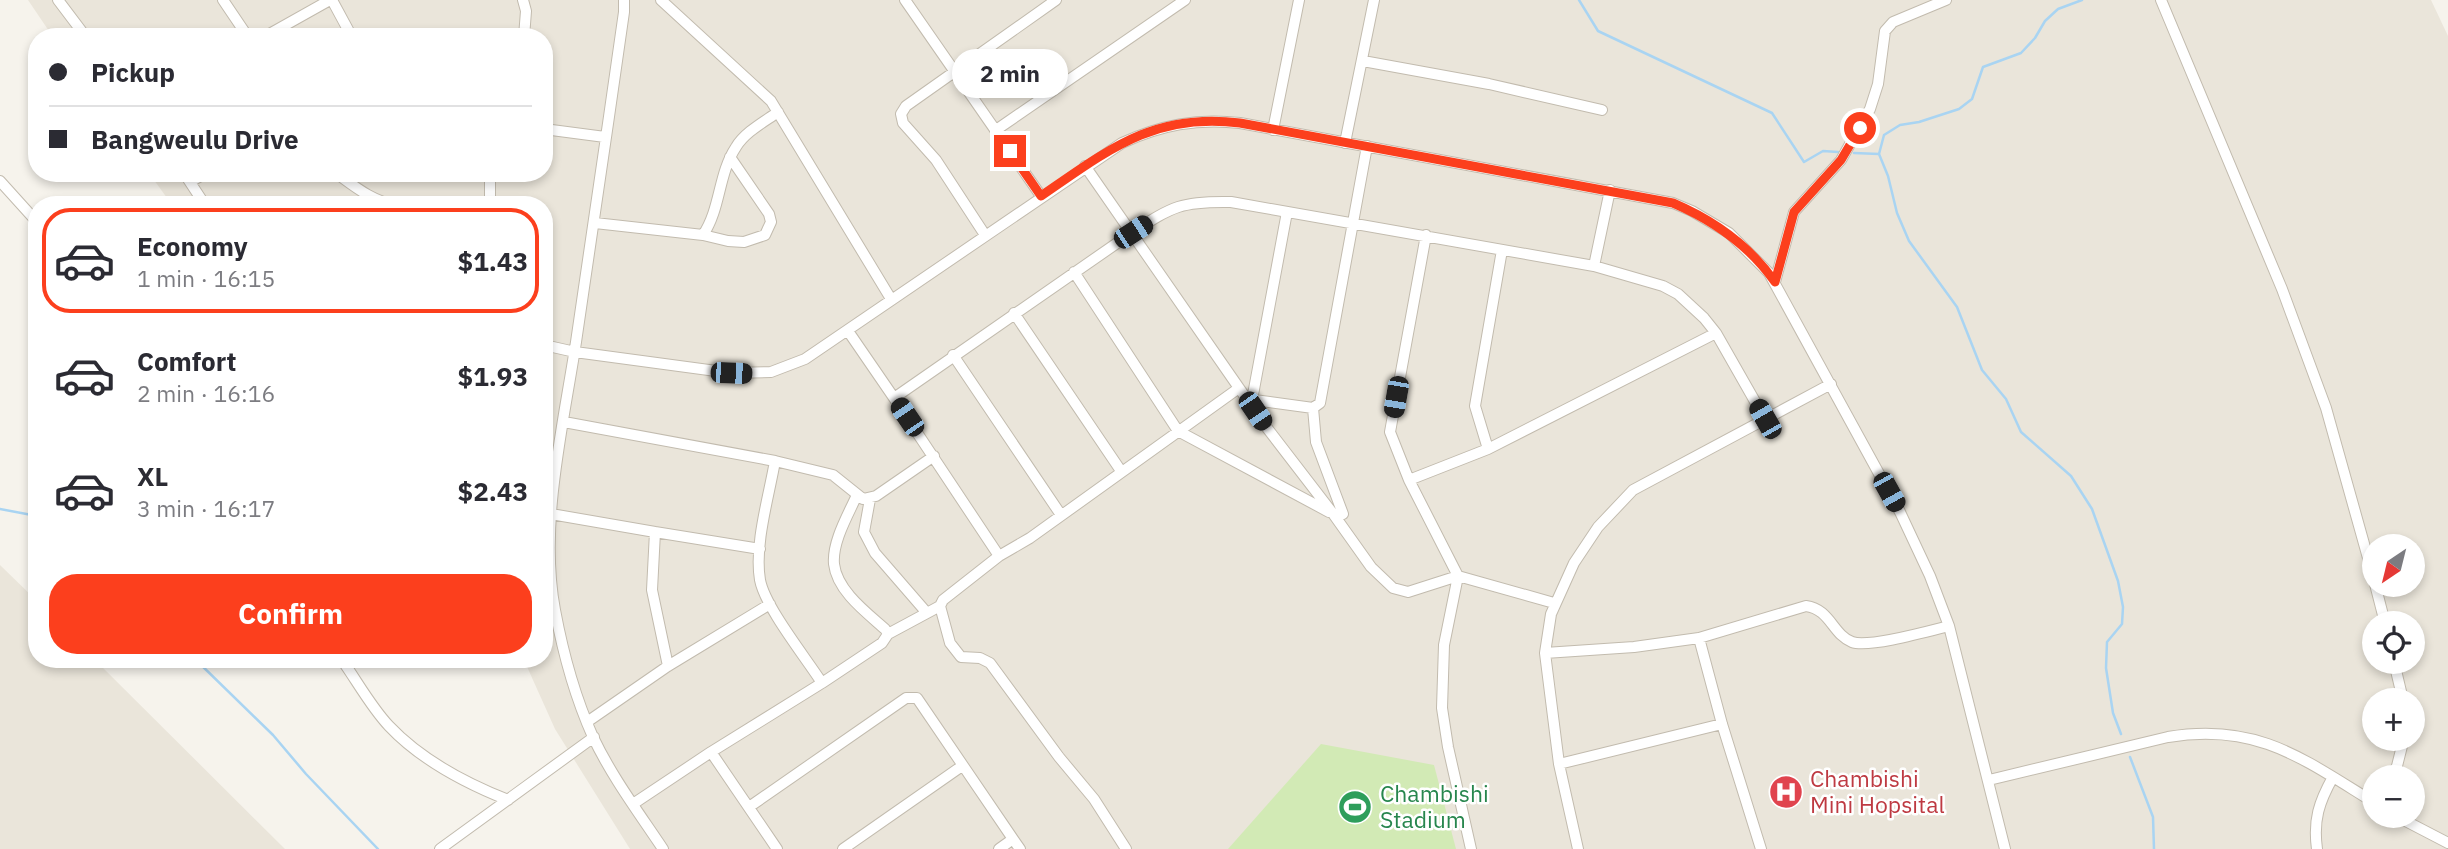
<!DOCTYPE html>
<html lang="en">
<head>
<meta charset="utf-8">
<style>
	:root { --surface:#fff; --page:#f2f2f3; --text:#2b2b33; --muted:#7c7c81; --line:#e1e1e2; --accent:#fc3f1d }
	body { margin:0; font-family:"IBM Plex Sans",sans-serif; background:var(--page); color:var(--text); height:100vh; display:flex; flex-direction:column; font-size:26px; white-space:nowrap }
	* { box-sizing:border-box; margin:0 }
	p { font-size:23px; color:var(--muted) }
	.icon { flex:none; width:38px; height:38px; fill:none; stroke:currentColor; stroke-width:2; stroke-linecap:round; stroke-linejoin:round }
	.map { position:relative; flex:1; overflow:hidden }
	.details { position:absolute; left:28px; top:196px; width:525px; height:472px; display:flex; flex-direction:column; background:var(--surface); border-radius:28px; box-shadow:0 4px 10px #0003 }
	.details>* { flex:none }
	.top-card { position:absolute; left:28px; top:28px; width:525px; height:154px; border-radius:28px; box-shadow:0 4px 10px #0003; display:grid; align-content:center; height:154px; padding:0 21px; background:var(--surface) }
	.needle { width:46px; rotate:215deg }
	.controls { position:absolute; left:2362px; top:534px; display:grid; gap:14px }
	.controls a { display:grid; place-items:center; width:63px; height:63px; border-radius:50%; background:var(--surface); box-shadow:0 4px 10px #0003; font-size:35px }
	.end { position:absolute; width:32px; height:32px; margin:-16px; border:9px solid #fc3f1d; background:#fff; box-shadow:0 0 0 4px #fff }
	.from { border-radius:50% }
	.bubble { position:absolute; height:49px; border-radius:24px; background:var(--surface); box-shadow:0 4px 10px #0003; font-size:23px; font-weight:700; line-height:49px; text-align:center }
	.car { position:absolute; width:21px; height:42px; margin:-21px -10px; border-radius:9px; box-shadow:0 0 5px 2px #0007; background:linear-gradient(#222 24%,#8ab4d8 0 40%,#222 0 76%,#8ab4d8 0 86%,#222 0) }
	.top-card b { display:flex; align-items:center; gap:24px; height:66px; font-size:26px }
	.top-card b+b { border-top:2px solid var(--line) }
	.top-card i { width:18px; height:18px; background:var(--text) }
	ul { padding:12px 0 0; list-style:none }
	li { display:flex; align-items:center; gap:21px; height:105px; margin:0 14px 10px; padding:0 7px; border:4px solid transparent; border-radius:28px }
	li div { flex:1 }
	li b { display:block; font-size:26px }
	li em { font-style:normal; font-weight:700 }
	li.current { border-color:var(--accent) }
	li>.icon { width:63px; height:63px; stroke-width:1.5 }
	.primary-button { display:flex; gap:14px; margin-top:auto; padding:14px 21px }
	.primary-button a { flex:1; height:80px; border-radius:28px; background:var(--accent); color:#fff; font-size:28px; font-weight:700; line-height:80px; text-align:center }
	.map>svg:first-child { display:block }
</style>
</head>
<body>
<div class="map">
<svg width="2448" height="849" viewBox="0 0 2448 849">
	<rect width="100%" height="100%" fill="#f6f3ec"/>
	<path fill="#eae5da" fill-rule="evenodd" d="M28,0H2431L2448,36V849H630L555,729L524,660H544V205H172L149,173H544V37H53ZM2375,546H2413V584H2375ZM2375,623H2413V662H2375ZM2375,700H2413V738H2375ZM2375,777H2413V816H2375Z
		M0,565L37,601V660H95L285,849H0Z"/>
	<path fill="#d2eab5" d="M1321,744L1434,765L1456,849H1228Z"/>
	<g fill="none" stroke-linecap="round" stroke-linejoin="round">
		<path stroke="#a9d4f2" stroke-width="2.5" d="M1579,0L1598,31L1772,113L1804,162L1823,151L1838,152
			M1854,153L1879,154L1888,176L1897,213L1909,241L1957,307L1982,370L2006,399L2021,432L2071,476L2092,509L2118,581L2123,607L2122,624L2107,642L2106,668L2113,713L2121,734
			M1879,154L1884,135L1900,125L1919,122L1959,109L1972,99L1983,67L2021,53L2035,38L2045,21L2058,9L2082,0
			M0,509L37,516
			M196,660L273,735L306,774L378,849
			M2130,757L2153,817L2154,849"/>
		<g stroke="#c2bbae" stroke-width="12">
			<path id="minor" d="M58,0L86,37
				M223,0L248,37
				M332,0L352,37
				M523,0L526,11L524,37
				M624,0V12C608,122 593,232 576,342C563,427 539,525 555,610C563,653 575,697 593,737C612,777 639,813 663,849
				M661,0L771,101L891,299
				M905,0L1041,196
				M2161,0L2282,289L2326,408L2375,583
				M264,37L330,0
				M1363,61L1489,84L1602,110
				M544,129L605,137
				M996,130L1185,0
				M1273,130L1299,0
				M1345,143L1374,0
				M1085,166L1264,424L1334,515L1371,567L1393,588L1408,592L1458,576L1554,603
				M184,173L205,205
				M336,173C354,186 373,202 396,205
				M0,181L37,222
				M190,182L206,173
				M450,205L490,203
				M490,205V173
				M595,223L703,235L728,241L744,242L765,235L771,222L769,214L730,157
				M703,235C721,208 718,174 736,147C745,132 764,122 778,112
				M985,235L936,160L903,123L901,114L906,106L1056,0
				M1426,235L1390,432L1409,480L1458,576L1444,645L1442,708L1448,747L1471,849
				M1594,266L1610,190
				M1074,272L1178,431L1329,512
				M1775,282L1794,212L1841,160L1870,109L1878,84L1885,31L1893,22L1946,0
				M1014,313L1121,471
				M848,331L894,398L1133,232C1173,206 1182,201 1231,202L1594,266L1663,286L1678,294L1704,318L1716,333L1765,419
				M544,345L575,352L731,373L771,372L805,359L1122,143C1161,125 1197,118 1240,123L1673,203L1692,211L1729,233L1769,273L1900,512L1930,576L1949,626L2005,849
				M953,355L1061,515
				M894,398L999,556L1030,538L1239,388
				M1247,399L1313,408
				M1252,400L1287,212
				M1313,408L1320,403L1367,146
				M1313,408L1316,442L1343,514
				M564,422L775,461C769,496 754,545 760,580C765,607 806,658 822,683L711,752L633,804
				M1488,449L1475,406L1502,250
				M775,461L833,475L863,499L876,496L934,456
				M1409,480L1488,449L1716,333
				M857,495C848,515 832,542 834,564C837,591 867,613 885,629L888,634
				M870,499L864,532L875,553L927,613
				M551,514L655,532L652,590L668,666
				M655,532L760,549
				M999,556L943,600L940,606L950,643L961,657L980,658L990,663L1059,757L1094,799L1126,849
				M2375,584L2385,623
				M1699,638L1722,724L1761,849
				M1545,653L1634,647L1699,638L1806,606C1830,609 1833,635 1852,642C1869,648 1929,631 1949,626
				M342,660C357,681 371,707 389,726C421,760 465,783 508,800
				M2394,662L2403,700
				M822,683L882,643L888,634L940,606
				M587,722L668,666L770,604
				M711,752L777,849
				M1559,764L1722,724
				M2391,777L2397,766L2404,738
				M1989,780L2168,737C2257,722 2303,759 2375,803
				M749,807L906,698H917L1013,839
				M2396,816L2448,843
				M440,849L594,737
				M843,849L962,766
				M999,849L1013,839L1020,849
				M1578,849L1559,764L1545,653L1551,614L1574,563L1598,527L1633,490L1831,384
				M2317,849C2313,820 2319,802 2333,777"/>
		</g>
		<use href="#minor" stroke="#fff" stroke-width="10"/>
	</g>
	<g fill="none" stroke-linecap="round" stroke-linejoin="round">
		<path stroke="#fc3f1d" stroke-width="9" d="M1010,151L1041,196C1108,150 1154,112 1240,123L1673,203C1715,221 1749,245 1775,282L1794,212L1841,160L1860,128"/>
	</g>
	<defs>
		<g id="hospital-disc" transform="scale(1.75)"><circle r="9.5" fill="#e0444e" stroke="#fff"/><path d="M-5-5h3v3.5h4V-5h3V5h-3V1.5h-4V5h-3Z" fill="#fff"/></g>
		<g id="stadium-disc" transform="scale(1.75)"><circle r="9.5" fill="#2e9e5b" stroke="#fff"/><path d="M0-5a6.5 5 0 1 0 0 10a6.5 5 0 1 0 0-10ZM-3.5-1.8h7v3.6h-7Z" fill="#fff"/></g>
	</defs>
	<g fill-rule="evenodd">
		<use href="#hospital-disc" x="1786" y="792"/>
		<use href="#stadium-disc" x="1355" y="807"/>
	</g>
	<g text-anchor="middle" stroke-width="5" stroke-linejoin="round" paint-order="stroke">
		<g font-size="23" fill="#be3a42" stroke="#fff" text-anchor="start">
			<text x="1810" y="787">Chambishi<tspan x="1810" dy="26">Mini Hopsital</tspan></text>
		</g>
		<g font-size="23" fill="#27864d" stroke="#fff" text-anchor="start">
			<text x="1380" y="802">Chambishi<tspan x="1380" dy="26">Stadium</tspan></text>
		</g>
	</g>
</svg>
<div class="controls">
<a><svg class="needle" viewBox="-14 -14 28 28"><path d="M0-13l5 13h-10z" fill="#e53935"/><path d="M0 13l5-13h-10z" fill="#7c7c81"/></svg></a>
<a><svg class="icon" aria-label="locate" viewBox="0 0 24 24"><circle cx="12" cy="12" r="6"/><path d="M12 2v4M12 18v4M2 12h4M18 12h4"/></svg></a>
<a>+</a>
<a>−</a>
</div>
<i class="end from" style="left:1860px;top:128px"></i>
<i class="end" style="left:1010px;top:151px"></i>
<div class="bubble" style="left:952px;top:49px;width:116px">2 min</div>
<i class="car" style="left:1133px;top:232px;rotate:57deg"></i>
<i class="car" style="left:731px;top:373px;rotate:92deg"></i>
<i class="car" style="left:1396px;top:397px;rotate:190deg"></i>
<i class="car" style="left:1255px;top:411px;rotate:146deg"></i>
<i class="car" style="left:907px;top:417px;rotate:326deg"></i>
<i class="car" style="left:1765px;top:419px;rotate:330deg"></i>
<i class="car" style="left:1889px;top:492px;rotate:151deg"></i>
<div class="top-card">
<b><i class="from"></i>Pickup</b>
<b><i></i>Bangweulu Drive</b>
</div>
<section class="details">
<ul>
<li class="current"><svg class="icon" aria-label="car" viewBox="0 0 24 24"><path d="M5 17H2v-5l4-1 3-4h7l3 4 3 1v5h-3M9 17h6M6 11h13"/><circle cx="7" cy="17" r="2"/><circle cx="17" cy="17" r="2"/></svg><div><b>Economy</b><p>1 min · 16:15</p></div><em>$1.43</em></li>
<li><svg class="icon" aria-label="car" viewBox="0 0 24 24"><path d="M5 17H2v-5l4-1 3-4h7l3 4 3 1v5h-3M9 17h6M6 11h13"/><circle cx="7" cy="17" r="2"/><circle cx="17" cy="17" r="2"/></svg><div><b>Comfort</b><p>2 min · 16:16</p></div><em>$1.93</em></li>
<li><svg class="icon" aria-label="car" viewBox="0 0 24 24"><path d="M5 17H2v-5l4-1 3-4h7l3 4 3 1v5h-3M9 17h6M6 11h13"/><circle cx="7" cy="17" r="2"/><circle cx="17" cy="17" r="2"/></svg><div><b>XL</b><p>3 min · 16:17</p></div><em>$2.43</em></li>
</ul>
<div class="primary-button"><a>Confirm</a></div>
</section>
</div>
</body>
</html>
